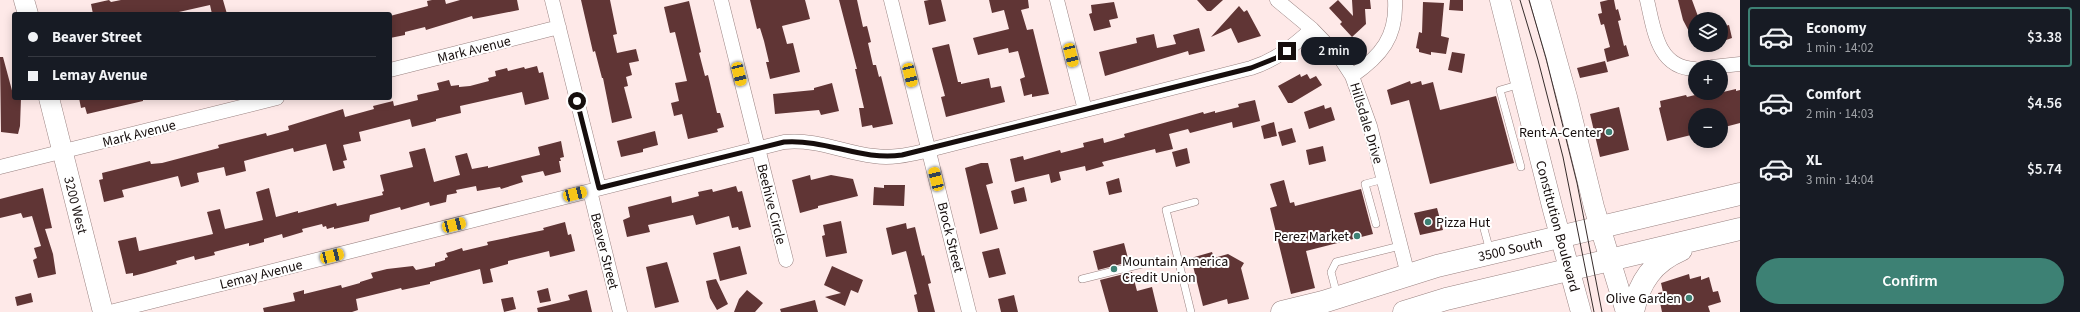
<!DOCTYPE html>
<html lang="en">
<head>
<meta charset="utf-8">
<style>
	:root { --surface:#171b24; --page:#20242c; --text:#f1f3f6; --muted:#9ea1a6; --line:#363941; --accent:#3d8174 }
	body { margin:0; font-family:"Source Sans 3",sans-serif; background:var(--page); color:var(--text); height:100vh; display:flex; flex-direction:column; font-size:15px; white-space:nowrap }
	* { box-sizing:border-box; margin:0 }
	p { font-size:13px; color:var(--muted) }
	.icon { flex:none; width:22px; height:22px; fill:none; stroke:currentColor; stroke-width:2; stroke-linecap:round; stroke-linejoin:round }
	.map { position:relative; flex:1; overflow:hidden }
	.drawer { display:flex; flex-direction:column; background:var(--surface); width:340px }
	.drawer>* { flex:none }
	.hud { position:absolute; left:12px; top:12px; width:380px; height:88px; border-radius:4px; box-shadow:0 2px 10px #0003; display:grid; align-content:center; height:88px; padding:0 16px; background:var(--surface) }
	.fabs { position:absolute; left:1688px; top:12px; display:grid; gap:8px }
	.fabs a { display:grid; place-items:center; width:40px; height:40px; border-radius:50%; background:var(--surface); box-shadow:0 2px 10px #0003; font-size:20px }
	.end { position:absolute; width:18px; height:18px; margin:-9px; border:5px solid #160e0d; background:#fff; box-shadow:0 0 0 2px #fff }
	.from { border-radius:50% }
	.bubble { position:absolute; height:28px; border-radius:14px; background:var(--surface); box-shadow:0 2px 10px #0003; font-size:13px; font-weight:600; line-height:28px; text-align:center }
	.car { position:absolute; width:12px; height:24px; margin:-12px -6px; border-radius:5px; box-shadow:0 0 3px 1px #0007; background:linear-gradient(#f5c518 24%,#345 0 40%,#f5c518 0 76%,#345 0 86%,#f5c518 0) }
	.hud b { display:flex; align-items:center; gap:14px; height:38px; font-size:15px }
	.hud b+b { border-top:1px solid var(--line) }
	.hud i { width:10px; height:10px; background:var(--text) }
	ul { padding:7px 0 0; list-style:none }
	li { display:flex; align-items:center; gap:12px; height:60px; margin:0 8px 6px; padding:0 8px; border:2px solid transparent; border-radius:4px }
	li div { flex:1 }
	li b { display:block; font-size:15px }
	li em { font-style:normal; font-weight:600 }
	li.selected { border-color:var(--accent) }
	li>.icon { width:36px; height:36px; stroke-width:1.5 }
	.primary-button { display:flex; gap:8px; margin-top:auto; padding:8px 16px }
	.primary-button a { flex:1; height:46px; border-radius:24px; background:var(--accent); color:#fff; font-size:16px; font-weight:600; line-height:46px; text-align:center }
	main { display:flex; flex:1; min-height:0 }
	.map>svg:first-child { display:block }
</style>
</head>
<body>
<main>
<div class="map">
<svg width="1740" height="312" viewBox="0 0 1740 312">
	<rect width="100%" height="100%" fill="#fee9e8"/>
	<path fill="#603535" d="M109,0L111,2L121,0H223L227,14H212L210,5L170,14H93L91,4Z
		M432,0H445L446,4L460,0H517L519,10L473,19L472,16L426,30L425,27L405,32V35L390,38V16L428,6L427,1Z
		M581,0H610L617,34L613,35L617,53L636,49L639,61L629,63L632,75L626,77L628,86L624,87L632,118L612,123L603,78H602L595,51L593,52Z
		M750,0H805L810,19L782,26L787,44L793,43L800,72L770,79L766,62H769L764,41L760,28L757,29Z
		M839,0H857L863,27L867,26L871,42L868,43L873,65H876L879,77L881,76L893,124L873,128L872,125L862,127L859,108H864L855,69H857Z
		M929,0H941L946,21L929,25L924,1Z
		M989,0H1028L1029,8L1021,10L1027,30L1033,29L1049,94L1032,97V94L1024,96L1020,79L1025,77L1018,51L1009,53L1008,48L978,55L973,38L1009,29L1004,10L992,13Z
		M1197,0H1223L1211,11H1207Z
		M1338,0L1353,16L1352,0H1370L1371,9H1365L1366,24L1352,37L1340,24L1342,22L1329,8Z
		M1450,0H1463V11L1449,10Z
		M1608,0H1614L1616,10L1618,9L1621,20L1618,21L1624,46L1626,45L1629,56L1607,62L1604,49L1610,47L1604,24L1601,25L1598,14L1602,13L1600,2Z
		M1678,0H1692L1699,19H1695V43L1683,20Z
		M689,1L701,52L699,53L705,76L708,75L717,113H720L724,127L717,129L718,132L688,139L682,114L674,116L671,103L679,101L675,83L687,81L675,32L670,33L664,7Z
		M1114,2L1118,18L1109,20L1111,27L1094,31L1089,14L1092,13L1091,5Z
		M1423,2L1444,3L1441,36L1449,38L1446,54L1431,52V55L1419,52V49L1416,48L1419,32L1422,33Z
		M1239,6L1244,12L1247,10L1261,36L1238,43L1231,28L1211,37Z
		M1729,25L1732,38L1723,41L1721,27Z
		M1199,28L1205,51L1189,55L1188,51L1105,76L1099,52L1137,43L1136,38L1154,34L1157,48L1176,44L1173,35Z
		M949,44L958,82H961V84L989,78L991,88L1001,86L1005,102L946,117L941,97L945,96L932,48Z
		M1452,52L1465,54L1462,73L1448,70Z
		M0,57H3L14,98H21L20,126L18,134L1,132Z
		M1605,61L1608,72L1580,78L1577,68Z
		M537,66L539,73L543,72L549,99L525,105L522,92L460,106L461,113L436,119V121L412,127L410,119L359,132L361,141L343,145L347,160L343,161L345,168L333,171L326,144L294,152L293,148L244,161L246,171L226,176L224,167L197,173L199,182L181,187L178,176L122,190L124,197L104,202L99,180L103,179L102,173L150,161L151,164L162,163L219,148L218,145L266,133L267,136L289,130L288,126L343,109L345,117L374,109L373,106L393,101L394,106L418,100L417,95L439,90L437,83L449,80L451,86L459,85V87L470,86L489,81L488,78L496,76L495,71L507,68L508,71L524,67L525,69Z
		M1300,74L1301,77L1307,74L1310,79L1316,76L1322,85L1292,103H1288L1278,86Z
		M1410,81L1411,84L1421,81L1422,85L1433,82L1440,110L1496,96L1514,163L1430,184L1409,100L1391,105L1387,90Z
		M832,83L839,111L821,115L819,110L775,114L773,94L814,90V88Z
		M1736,89V91L1740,90V123L1721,128V115H1695V134L1667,141L1659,108L1661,107L1660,101L1686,95L1687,97L1703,93H1710V95Z
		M79,98H143V101L87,114L85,107L81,108Z
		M1255,100L1260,121L1233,128L1232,122L1190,133L1188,129L1169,134L1173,149L1156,153L1155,149L1102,162L1104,166L1086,171L1085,166L1059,172L1061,180L1051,183L1049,174L1015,182L1010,159L1023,156L1024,160L1060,150L1061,153L1084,147L1083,143L1103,138L1104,143L1125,137L1124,134L1153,126L1203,112L1204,114L1215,111V113L1239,107L1238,104Z
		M1324,105L1325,109L1331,107L1335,120L1309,129L1304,112Z
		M1619,107L1629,150L1600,157L1590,114Z
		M1274,122L1277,136L1264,139L1261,126Z
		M1292,128L1296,142L1282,146L1278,132Z
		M655,131L658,145L643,149V152L621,157L617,141Z
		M561,141L564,157L560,158L561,161H559L561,172L545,176L543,171L521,176L523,182L501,189L500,187L477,191L476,186L456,190L457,193L447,195L446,202L430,206L429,202L401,210L400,207L370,215L369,221L334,229V227L327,229L326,226L323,227L322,224L302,229L303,232L283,238L282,234L264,239V242L249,246V243L214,252L215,255L195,260L194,256L176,261L177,264L145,273L133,276V273L126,274L118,241L136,237L139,251L213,234L207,212L220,209L225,229L263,220L256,192L269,188L276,217L298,211V213L336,203L337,206L383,195L382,192L384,191L380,175L413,167L409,152L425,148L434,182L460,175L455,156L467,153L472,169L488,166V168L540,155L538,147Z
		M1323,146L1326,161L1309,165L1306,150Z
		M1187,148L1190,163L1176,167L1172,152Z
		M981,163H988L993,183L986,185L998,229L980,234L965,168Z
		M810,175L811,180L831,175L853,179L858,196L818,206V208L800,213L792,180Z
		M1119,178L1122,192L1109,195L1106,182Z
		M1284,180L1290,203L1294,202L1295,206L1361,189L1373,234L1306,251L1315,288L1291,294L1270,208L1277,206L1270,184Z
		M884,185H905L904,206L873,205L874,187L884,188Z
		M736,186L738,192L742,191L751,227L739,230L738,227L732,228L729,216L696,225L693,215L648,225L650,232L627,237L623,220L630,217L628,207L671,196L672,203L699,196L698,192L712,189L713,192Z
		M1024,187L1027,201L1014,204L1011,191Z
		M43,188L52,228L45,229L53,254L56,274L38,278L33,260L37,258L34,248L41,246L32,216L23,218L21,213L0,218V199Z
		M1437,208L1443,230L1420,235L1414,213Z
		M841,221L847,253L826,257L822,236L825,235L823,225Z
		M565,222L568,235L571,234L575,251L550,257L549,251L508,261V264L490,269L493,282L483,284L480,269L430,282V284L402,290L401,288L356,299L358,310L352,312H264L263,308L295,301L293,293L304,290V294L341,285L342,288L360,283V282L373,278L371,273L387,269L413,266L416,270L435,266V263L445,260V258L448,257L446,253L453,251L462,248L463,251L488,245L487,242L544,230L543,228Z
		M906,223L907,229L915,227L922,256L924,255L931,283L928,284L935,312H918L914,295L917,294L906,251L892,255L886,228Z
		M1124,243L1129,262L1098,270L1093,251Z
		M740,246L747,274L720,281L713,253Z
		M999,248L1006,274L989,278L982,252Z
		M1212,252L1214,258L1228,254L1244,263L1241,268L1249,299L1228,304L1227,299L1203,306L1191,258Z
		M667,262L679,302L655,308L646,267Z
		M832,266L863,280L858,293L851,290L845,306L825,297L841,293L824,285Z
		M1132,272L1137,291L1152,287L1158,312H1109L1100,280Z
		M1689,274L1690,279L1701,276V280L1709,277L1713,292L1718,291L1721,302L1708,306L1710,312H1662L1658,293L1663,292L1661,283Z
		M716,279L728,304L717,310L710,298L706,281Z
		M548,288L551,301L540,303L537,291Z
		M587,290L592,312H538L537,308L570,300L568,295Z
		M747,290L763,303L755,312H734L739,299Z
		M31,293L33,302L17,306L15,297Z
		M1014,295L1018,312H1001L998,299Z
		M513,297L516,309L504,312L501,299Z
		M815,300L818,312H781L780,309Z"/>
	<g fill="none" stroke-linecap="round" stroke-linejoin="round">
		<g stroke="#998281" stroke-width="8">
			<path id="service" d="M1521,84L1500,90L1521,167
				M1376,224L1365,184L1384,179
				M1484,229L1490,251
				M1082,279L1154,261
				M1337,295L1331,272L1336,262L1400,246
				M1191,312L1166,210L1195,202"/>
		</g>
		<g stroke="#998281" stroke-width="15">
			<path id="minor" d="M552,0L599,188
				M721,0L786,260
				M891,0L969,312
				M1057,0L1085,110
				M1277,0L1312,29L1341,59L1352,76L1370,126L1408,275
				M1647,0C1654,29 1657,68 1695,69
				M1712,67L1740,64
				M390,70L559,27
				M1352,76C1381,56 1397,37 1395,0
				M0,167L277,98
				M590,191L620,312
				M110,312L784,142C819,139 841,152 874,156C893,159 911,154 929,150L1251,68C1276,60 1293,46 1312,29"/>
		</g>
		<g stroke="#998281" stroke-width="21">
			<path id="secondary" d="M24,0L28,14
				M1500,0L1553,210L1581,312
				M1540,0L1567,97L1594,207L1626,312
				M49,98L103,312"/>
		</g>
		<g stroke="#998281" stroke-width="23">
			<path id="primary" d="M1282,312L1323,302L1437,266L1740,194
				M1404,312L1446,299L1740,229
				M1633,312C1639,282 1653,262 1681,250"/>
		</g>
		<use href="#service" stroke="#fff" stroke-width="7"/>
		<use href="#minor" stroke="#fff" stroke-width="14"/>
		<use href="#secondary" stroke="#fff" stroke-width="20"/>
		<use href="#primary" stroke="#fff" stroke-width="22"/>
		<path stroke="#362c2b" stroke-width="1" d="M1520,0L1538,60L1563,157L1594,312
			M1529,0L1546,58L1577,183L1602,312"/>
	</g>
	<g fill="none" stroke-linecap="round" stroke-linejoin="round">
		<path stroke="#160e0d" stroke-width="5" d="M577,101L599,188L784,142C827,139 861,161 902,155L1251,68L1276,58L1287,51"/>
	</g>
	<g fill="#3d8174" stroke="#fff" stroke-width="1.5">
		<circle cx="1609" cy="132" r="4"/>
		<circle cx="1428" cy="222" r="4"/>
		<circle cx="1357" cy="236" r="4"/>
		<circle cx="1114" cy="269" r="4"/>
		<circle cx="1689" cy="298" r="4"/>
	</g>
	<g text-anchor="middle" stroke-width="4" stroke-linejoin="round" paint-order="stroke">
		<g font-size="14" fill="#160e0d" stroke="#fff">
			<text transform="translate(474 49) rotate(-14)" y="5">Mark Avenue</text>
			<text transform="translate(1367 123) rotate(73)" y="5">Hillsdale Drive</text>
			<text transform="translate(139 133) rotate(-14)" y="5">Mark Avenue</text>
			<text transform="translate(772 204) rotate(76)" y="5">Beehive Circle</text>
			<text transform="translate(76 205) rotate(76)" y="5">3200 West</text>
			<text transform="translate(1558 226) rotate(75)" y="5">Constitution Boulevard</text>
			<text transform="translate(951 237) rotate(76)" y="5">Brock Street</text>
			<text transform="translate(1510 249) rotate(-13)" y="5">3500 South</text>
			<text transform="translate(605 251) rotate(76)" y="5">Beaver Street</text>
			<text transform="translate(261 274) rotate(-14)" y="5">Lemay Avenue</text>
		</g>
		<g font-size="14" fill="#160e0d" stroke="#fff" text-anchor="end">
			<text x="1601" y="137">Rent-A-Center</text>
			<text x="1436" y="227" text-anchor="start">Pizza Hut</text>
			<text x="1349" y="241">Perez Market</text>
			<text x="1122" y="266" text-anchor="start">Mountain America<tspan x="1122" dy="16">Credit Union</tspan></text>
			<text x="1681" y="303">Olive Garden</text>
		</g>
	</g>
</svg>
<div class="fabs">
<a><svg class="icon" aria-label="layers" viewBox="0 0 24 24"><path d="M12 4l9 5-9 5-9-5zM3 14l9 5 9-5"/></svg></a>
<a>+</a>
<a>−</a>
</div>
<i class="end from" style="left:577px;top:101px"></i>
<i class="end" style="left:1287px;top:51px"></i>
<div class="bubble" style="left:1301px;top:37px;width:66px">2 min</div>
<i class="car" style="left:1071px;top:55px;rotate:166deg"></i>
<i class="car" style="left:739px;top:74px;rotate:166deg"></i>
<i class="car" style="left:910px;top:75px;rotate:166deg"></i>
<i class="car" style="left:936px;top:179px;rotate:346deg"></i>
<i class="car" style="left:575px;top:194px;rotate:76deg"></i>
<i class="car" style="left:454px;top:225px;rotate:76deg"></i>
<i class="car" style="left:332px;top:256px;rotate:76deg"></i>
<div class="hud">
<b><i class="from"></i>Beaver Street</b>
<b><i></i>Lemay Avenue</b>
</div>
</div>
<section class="drawer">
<ul>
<li class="selected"><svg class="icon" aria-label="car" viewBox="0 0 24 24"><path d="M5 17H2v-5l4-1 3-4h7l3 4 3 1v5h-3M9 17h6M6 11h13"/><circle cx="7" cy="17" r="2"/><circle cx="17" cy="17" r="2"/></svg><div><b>Economy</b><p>1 min · 14:02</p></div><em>$3.38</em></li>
<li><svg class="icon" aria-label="car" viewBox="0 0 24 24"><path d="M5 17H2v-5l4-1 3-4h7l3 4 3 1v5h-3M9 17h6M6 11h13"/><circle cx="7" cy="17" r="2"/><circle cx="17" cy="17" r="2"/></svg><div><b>Comfort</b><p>2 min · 14:03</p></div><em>$4.56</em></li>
<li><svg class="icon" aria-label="car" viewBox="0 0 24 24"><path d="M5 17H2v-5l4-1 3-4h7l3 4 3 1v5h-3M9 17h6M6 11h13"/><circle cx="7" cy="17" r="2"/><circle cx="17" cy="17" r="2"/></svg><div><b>XL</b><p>3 min · 14:04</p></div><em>$5.74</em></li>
</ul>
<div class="primary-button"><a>Confirm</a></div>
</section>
</main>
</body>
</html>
